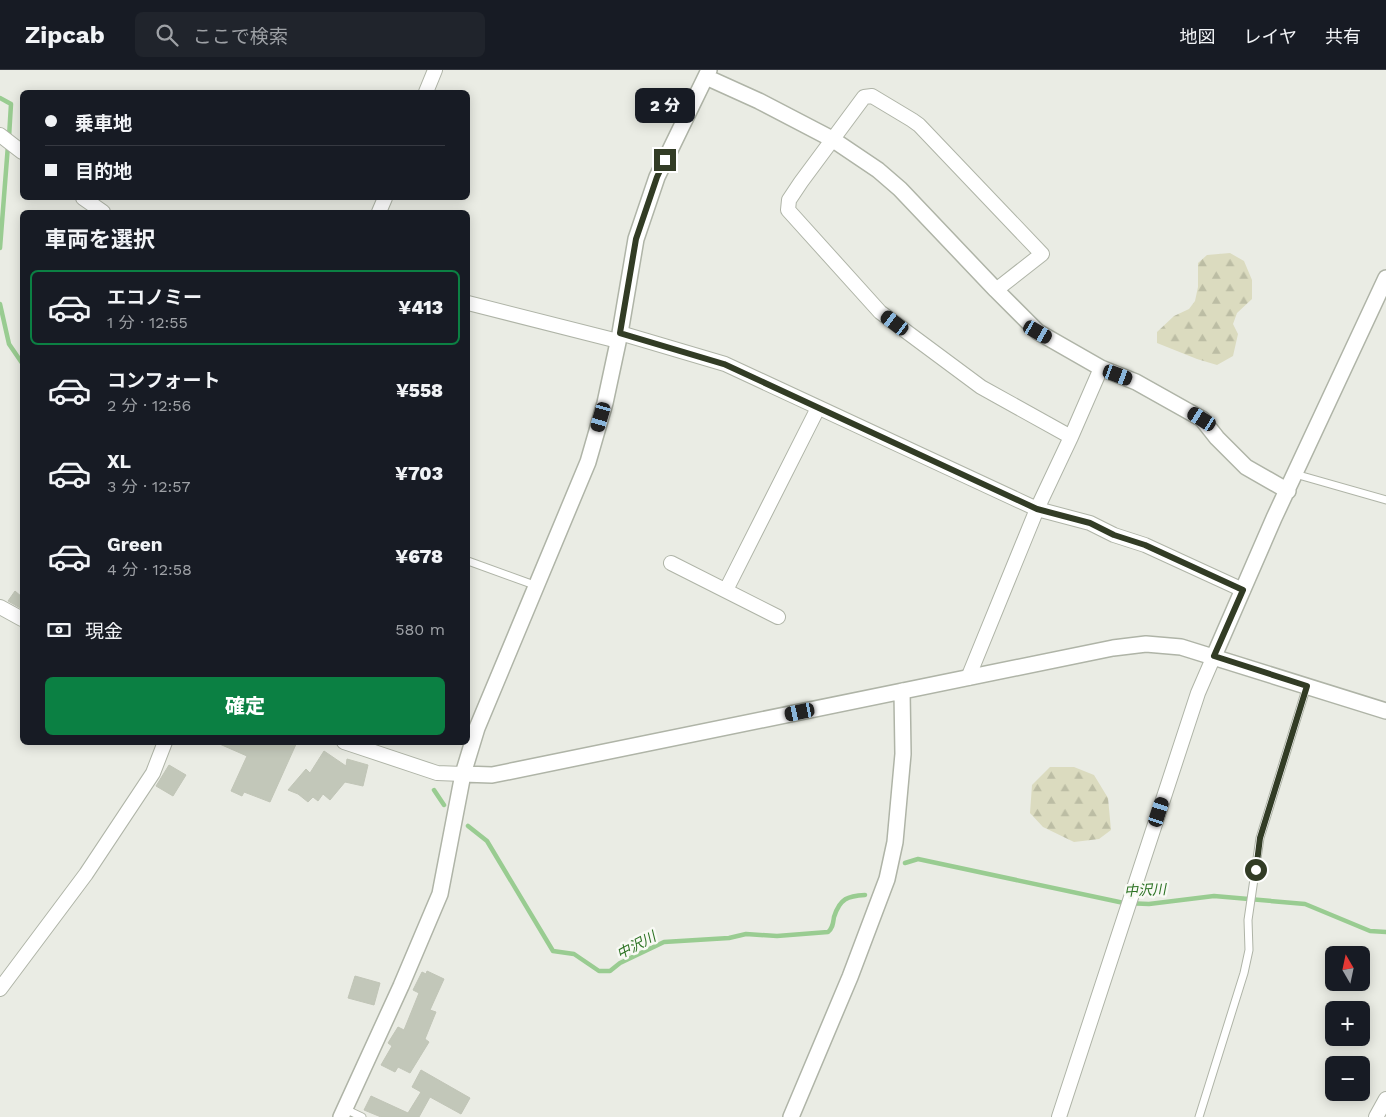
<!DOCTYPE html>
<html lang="ja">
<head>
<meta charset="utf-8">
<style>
	:root { --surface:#171b24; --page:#20242c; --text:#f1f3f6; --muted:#9ea1a6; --line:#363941; --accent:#0b8043 }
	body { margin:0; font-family:"Work Sans","Noto Sans JP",sans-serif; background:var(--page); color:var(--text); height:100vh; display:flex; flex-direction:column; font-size:19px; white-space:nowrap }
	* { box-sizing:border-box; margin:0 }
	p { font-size:16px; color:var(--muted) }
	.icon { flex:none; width:28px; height:28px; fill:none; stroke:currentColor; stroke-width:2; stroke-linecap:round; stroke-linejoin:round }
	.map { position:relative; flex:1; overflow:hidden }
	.panel { position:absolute; left:20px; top:140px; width:450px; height:535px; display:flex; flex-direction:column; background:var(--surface); border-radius:8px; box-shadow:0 2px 12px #0003 }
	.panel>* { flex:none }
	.banner { position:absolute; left:20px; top:20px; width:450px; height:110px; border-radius:8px; box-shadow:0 2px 12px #0003; display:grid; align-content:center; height:110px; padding:0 25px; background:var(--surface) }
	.needle { width:32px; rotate:351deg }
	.tools { position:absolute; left:1325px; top:876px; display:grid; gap:10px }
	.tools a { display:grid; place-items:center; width:45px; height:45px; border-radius:8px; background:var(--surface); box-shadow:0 2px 12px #0003; font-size:25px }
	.end { position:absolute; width:22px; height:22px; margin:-11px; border:6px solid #323c25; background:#fff; box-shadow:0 0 0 2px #fff }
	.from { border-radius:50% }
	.bubble { position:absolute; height:35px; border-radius:8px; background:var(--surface); box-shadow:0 2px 12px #0003; font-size:16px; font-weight:800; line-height:35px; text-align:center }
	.car { position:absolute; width:15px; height:30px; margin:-15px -8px; border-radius:6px; box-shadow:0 0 4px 1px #0007; background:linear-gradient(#222 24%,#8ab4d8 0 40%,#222 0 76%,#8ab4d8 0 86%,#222 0) }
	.banner b { display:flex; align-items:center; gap:18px; height:48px; font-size:19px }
	.banner b+b { border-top:1px solid var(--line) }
	.banner i { width:12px; height:12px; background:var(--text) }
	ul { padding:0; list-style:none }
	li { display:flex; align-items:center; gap:15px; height:75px; margin:0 10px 8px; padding:0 15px; border:2px solid transparent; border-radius:8px }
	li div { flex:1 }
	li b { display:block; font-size:19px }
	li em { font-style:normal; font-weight:800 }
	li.current { border-color:var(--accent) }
	li>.icon { width:45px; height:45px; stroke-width:1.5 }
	h2 { padding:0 25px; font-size:22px; line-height:60px }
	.pay { display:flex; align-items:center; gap:12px; height:55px; padding:0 25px; font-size:19px }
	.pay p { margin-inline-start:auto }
	.primary-button { display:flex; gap:10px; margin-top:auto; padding:10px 25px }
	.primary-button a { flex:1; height:58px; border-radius:8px; background:var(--accent); color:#fff; font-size:20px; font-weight:800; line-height:58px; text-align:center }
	header { display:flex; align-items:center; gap:30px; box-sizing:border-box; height:70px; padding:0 25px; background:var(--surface); border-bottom:1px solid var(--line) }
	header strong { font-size:24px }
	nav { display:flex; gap:28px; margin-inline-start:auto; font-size:18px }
	.search { width:350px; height:45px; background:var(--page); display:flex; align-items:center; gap:12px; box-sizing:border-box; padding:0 18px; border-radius:8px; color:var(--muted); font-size:19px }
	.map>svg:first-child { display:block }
</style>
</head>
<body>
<header>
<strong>Zipcab</strong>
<div class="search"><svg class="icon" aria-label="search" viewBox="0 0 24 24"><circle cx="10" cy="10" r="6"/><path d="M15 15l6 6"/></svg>ここで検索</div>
<nav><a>地図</a><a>レイヤ</a><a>共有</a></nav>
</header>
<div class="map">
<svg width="1386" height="1047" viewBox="0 0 1386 1047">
	<defs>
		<pattern id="forest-firs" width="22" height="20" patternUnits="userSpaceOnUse" patternTransform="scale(1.25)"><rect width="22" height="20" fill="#dbdbbf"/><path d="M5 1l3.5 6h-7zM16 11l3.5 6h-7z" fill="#bcbda4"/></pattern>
	</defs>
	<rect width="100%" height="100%" fill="#eaece4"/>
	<path fill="url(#forest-firs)" d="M1230,183L1244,191L1252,210V229L1237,243L1233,254L1238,264L1233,286L1217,295L1197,289L1157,273V262L1174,246L1189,239L1195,231L1198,217V193L1207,185Z
		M1050,697H1074L1094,705L1108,728L1111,760L1099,769L1074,772L1043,757L1030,743L1032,715Z"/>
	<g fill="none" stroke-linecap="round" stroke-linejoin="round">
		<path stroke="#99cc91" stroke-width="4.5" d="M0,28L11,34L9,67
			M0,178L8,75
			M0,234L9,274L22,293
			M434,720L444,735
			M468,756L487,771L553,881L574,884L599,901H610L620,893L664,872L729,868L746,864L777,866L828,862C833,858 833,853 834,847C840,828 848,826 865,825
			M905,793L918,789L1124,833L1149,834L1214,826L1305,834L1370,861L1386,862"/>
	</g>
	<path fill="#c2c7b9" stroke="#c1c5b7" d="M15,521L22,527V539L8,531Z
		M215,672H297L270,732L244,722L242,726L231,721L247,686Z
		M324,681L346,696L347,689L368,695L363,716L345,712L330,730L323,724L318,731L313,727L308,732L298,724L288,720L306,699L310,703Z
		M169,695L186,705L173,726L156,716Z
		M427,901L444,909L430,940L436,942L425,969L429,972L410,1003L398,997L395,1002L381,995L392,976L388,973L398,957L404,960L419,923L413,920L422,902L426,904Z
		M355,906L380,913L374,935L348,928Z
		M421,1000L470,1028L461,1044L430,1027L419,1047H381L364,1040L371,1026L408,1043L421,1022L412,1017Z"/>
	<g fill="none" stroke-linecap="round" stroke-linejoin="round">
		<g stroke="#afb4a7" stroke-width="9">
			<path id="service" d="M1295,404L1386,430
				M468,491L537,516
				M345,1039L362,1047
				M1199,1047L1244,903L1249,880L1248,850L1260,768L1307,616"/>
		</g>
		<g stroke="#afb4a7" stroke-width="16">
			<path id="minor" d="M426,22L435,0
				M0,65L22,82
				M83,128L103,142
				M379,142L385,128
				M996,220L1042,184L919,55L912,50L872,26L864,27L801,112L789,130L788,140L880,242L981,317L1071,367
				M468,233L618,271
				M620,263L725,294L1037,439L1090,453L1114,465L1145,475L1243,520
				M671,493L778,547
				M726,520L818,338
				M0,537L22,549
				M968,608L1037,439L1071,367L1101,298
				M344,672L437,703L463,704
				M0,919L86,804L153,703L165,672
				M1059,1047L1198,623L1214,586
				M1376,1047L1386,1029"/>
		</g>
		<g stroke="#afb4a7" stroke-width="18">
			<path id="tertiary" d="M706,7L759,31L832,69L878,100L900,119L996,220L1038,262L1101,298L1136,312L1202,349L1217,368L1246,397L1288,421
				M1214,586L1274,448L1386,208
				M463,704L492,705L1113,578L1146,574L1181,577L1386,641
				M341,1047L401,916L440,824L463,704L477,658L588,392L605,333L620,263L636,169L657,107L709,0
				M791,1047L850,907L887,809L895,772L903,684L902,621"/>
		</g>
		<use href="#service" stroke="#fff" stroke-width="7"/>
		<use href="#minor" stroke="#fff" stroke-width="14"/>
		<use href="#tertiary" stroke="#fff" stroke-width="15"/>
	</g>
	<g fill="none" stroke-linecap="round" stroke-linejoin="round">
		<path stroke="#323c25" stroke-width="6" d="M665,90L657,107L636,169L620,263L724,294L1037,439L1090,453L1114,465L1145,475L1243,520L1214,586L1307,616L1260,768L1256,800"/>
	</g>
	<g text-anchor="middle" stroke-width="5" stroke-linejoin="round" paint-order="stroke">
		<g font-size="14" font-style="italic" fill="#2d7324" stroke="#f8f9f4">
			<text transform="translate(1145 820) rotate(-3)" y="5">中沢川</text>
			<text transform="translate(636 875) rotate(-28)" y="5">中沢川</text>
		</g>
	</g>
</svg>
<div class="tools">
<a><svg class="needle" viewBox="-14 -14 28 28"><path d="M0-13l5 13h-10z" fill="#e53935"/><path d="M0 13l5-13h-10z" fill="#9ea1a6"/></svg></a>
<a>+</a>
<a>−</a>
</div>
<i class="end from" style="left:1256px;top:800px"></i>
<i class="end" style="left:665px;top:90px"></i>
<div class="bubble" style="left:635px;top:18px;width:60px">2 分</div>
<i class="car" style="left:895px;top:253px;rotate:307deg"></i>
<i class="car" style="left:1038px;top:262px;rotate:120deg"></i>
<i class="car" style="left:1118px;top:305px;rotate:110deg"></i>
<i class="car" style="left:601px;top:347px;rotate:196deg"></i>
<i class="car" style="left:1202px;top:349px;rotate:302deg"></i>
<i class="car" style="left:800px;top:642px;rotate:258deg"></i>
<i class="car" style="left:1159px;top:742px;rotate:18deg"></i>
<div class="banner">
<b><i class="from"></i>乗車地</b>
<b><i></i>目的地</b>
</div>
<section class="panel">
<h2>車両を選択</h2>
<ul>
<li class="current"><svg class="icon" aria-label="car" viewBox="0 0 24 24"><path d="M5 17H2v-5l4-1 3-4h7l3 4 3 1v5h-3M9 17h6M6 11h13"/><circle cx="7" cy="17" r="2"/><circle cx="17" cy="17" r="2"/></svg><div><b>エコノミー</b><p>1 分 · 12:55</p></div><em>¥413</em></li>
<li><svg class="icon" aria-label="car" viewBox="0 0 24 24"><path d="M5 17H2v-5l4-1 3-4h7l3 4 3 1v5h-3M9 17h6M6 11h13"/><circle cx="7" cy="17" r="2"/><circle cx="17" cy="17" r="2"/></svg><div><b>コンフォート</b><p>2 分 · 12:56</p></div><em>¥558</em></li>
<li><svg class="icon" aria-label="car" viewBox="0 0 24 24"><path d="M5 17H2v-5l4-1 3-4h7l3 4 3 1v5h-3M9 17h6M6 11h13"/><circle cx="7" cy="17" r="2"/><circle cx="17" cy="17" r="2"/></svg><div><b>XL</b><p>3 分 · 12:57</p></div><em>¥703</em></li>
<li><svg class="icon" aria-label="car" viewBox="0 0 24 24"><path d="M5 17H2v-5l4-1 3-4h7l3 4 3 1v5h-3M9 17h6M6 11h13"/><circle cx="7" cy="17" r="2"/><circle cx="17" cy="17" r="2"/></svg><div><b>Green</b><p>4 分 · 12:58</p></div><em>¥678</em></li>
</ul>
<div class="pay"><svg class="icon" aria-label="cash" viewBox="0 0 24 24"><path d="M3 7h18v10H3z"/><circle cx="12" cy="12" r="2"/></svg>現金<p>580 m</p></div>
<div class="primary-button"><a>確定</a></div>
</section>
</div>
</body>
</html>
